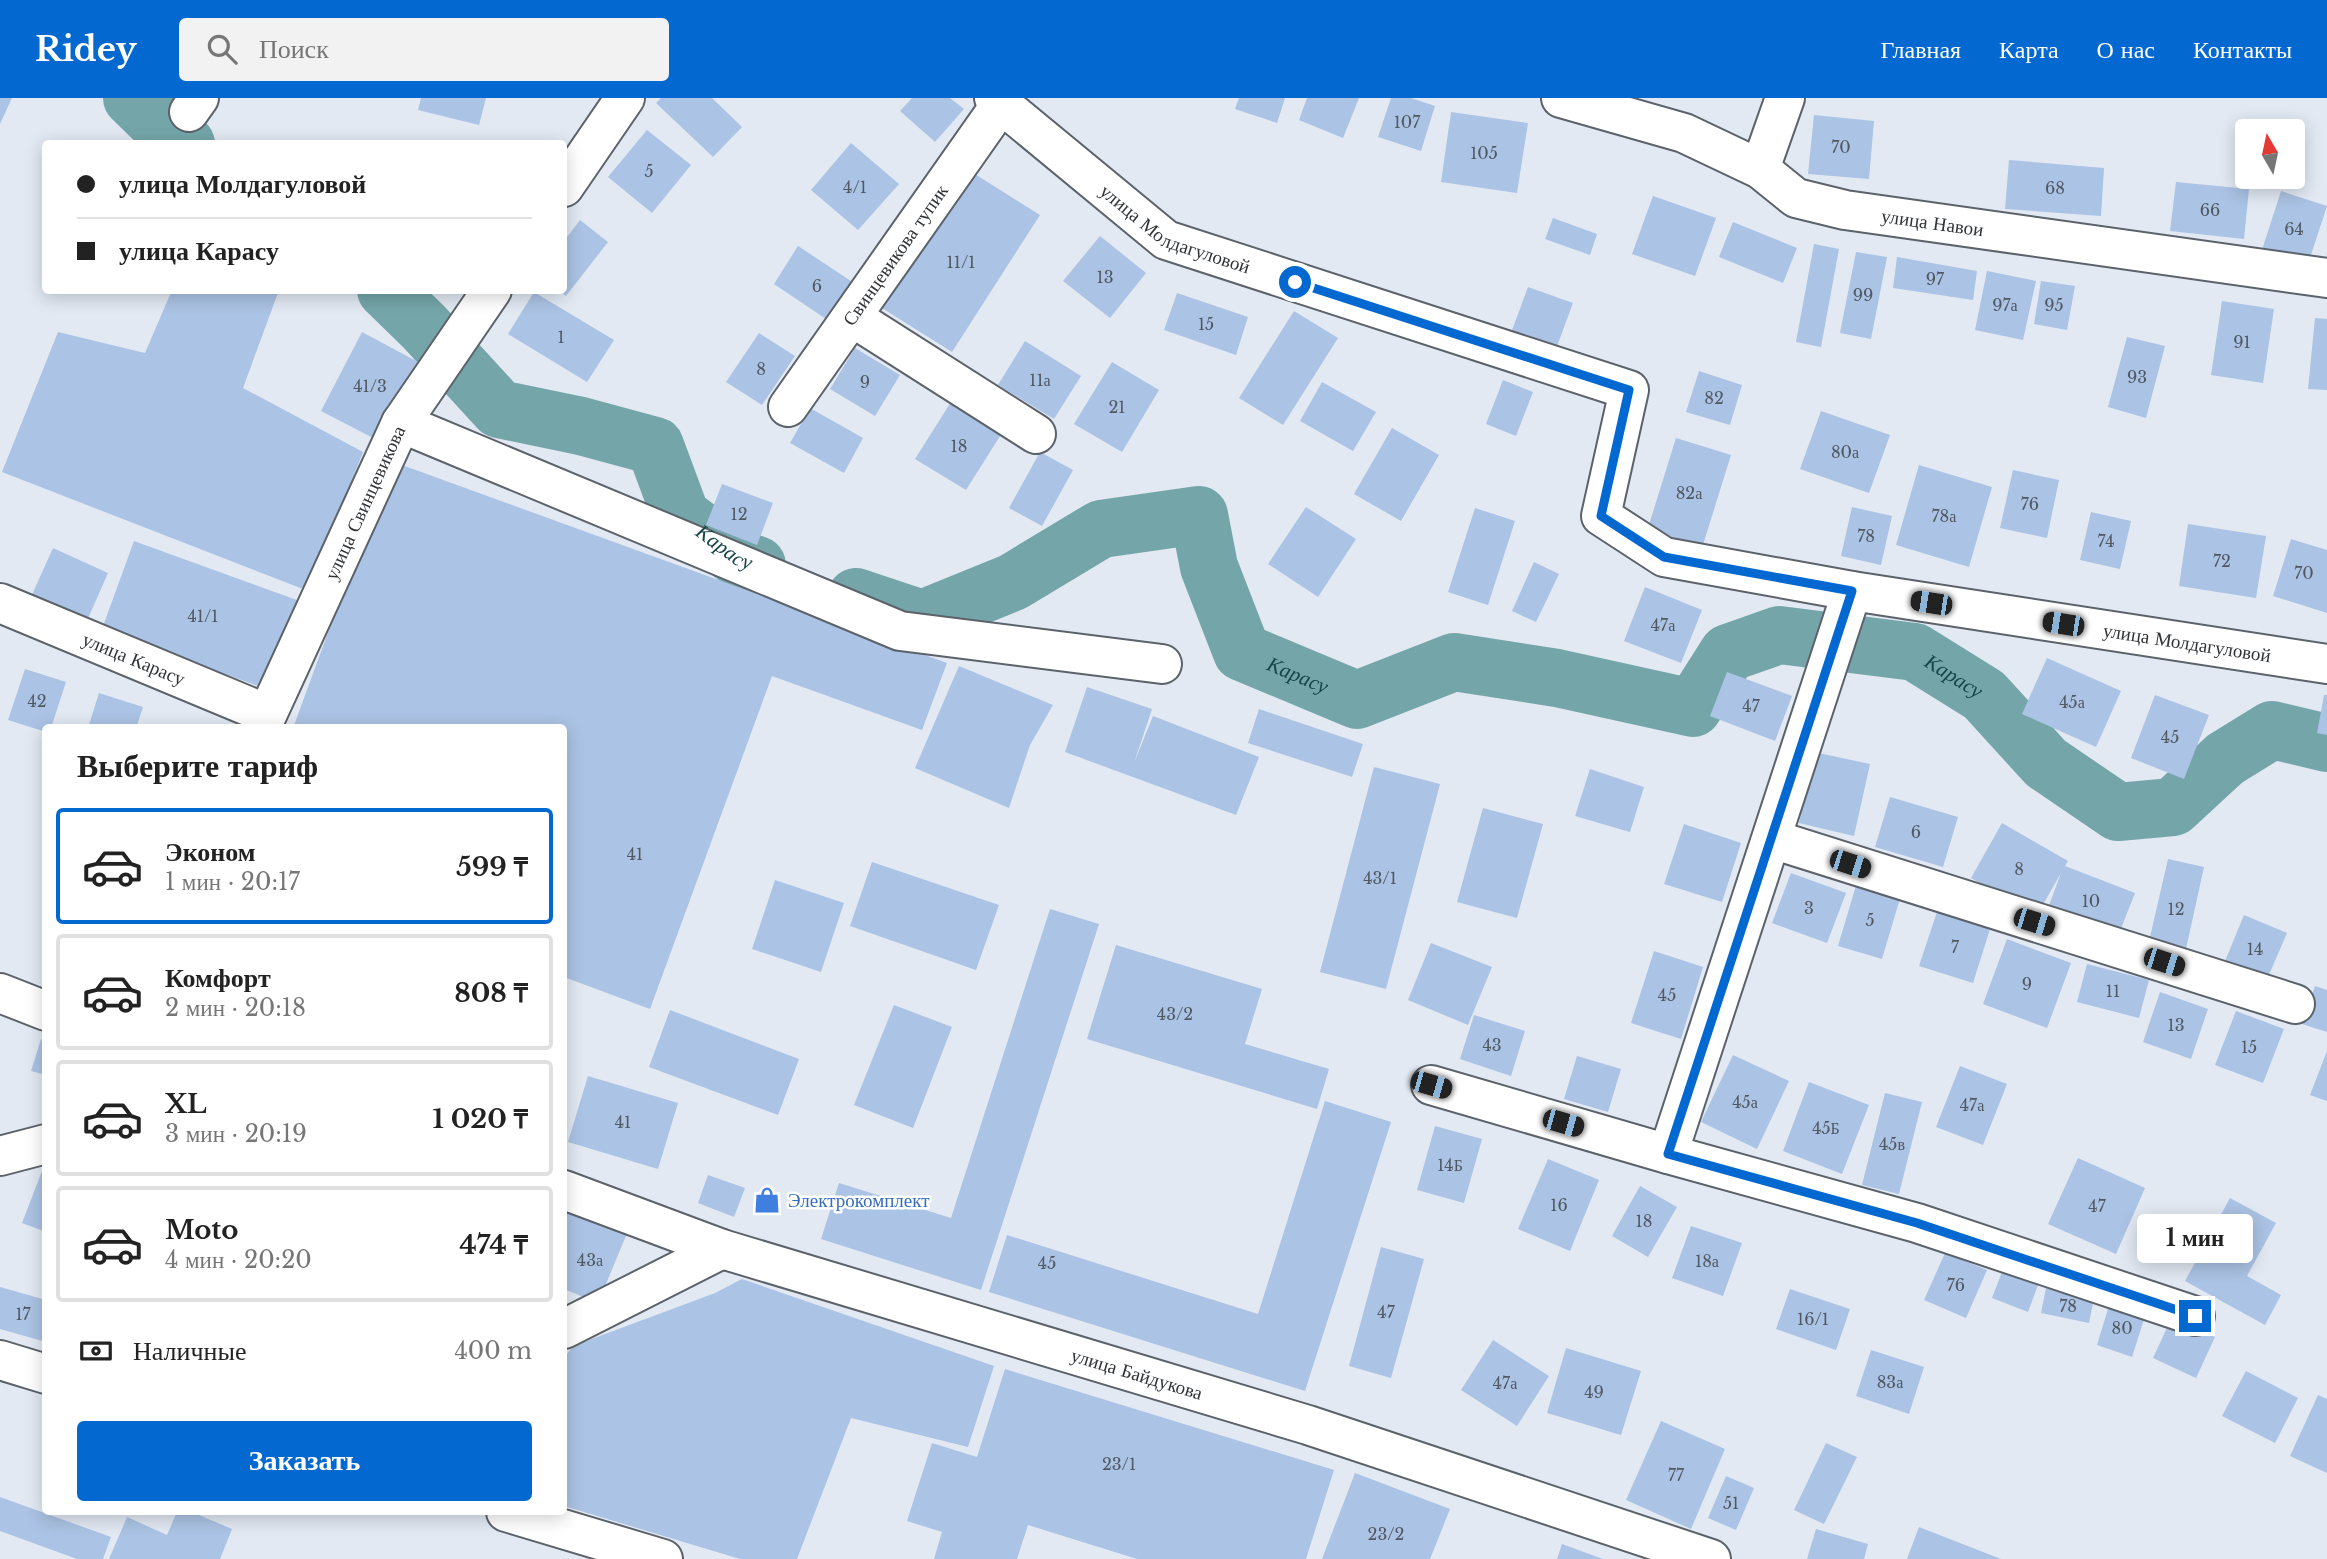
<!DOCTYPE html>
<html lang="ru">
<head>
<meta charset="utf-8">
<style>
	:root { --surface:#fff; --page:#f2f2f2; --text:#222; --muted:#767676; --line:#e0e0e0; --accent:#0368d0 }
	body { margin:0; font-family:"Libre Baskerville",serif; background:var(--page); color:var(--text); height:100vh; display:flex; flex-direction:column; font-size:26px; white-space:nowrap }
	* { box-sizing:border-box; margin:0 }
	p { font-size:23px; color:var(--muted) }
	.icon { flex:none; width:38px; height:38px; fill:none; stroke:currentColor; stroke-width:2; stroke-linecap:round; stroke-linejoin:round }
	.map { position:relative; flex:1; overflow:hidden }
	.sheet { position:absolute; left:42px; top:626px; width:525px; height:791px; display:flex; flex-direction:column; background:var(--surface); border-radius:7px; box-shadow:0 4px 18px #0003 }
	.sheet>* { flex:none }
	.top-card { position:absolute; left:42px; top:42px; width:525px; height:154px; border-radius:7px; box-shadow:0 4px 18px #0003; display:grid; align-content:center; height:154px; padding:0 35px; background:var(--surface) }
	.needle { width:46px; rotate:351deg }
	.buttons { position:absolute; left:2235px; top:21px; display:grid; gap:14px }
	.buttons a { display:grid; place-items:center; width:70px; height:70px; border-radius:7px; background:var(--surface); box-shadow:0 4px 18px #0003; font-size:35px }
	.end { position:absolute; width:32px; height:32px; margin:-16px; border:9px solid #0368d0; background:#fff; box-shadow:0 0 0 4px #fff }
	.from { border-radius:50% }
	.bubble { position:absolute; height:49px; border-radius:7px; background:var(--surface); box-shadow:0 4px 18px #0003; font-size:23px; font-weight:800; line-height:49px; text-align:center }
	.car { position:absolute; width:21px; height:42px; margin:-21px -10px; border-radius:9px; box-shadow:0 0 5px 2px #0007; background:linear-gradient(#222 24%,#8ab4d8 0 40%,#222 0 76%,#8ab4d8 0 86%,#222 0) }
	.top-card b { display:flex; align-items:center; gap:24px; height:66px; font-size:26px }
	.top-card b+b { border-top:2px solid var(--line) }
	.top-card i { width:18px; height:18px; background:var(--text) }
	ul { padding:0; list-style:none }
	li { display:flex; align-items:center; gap:21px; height:116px; margin:0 14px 10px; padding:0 21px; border:4px solid var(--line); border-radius:7px }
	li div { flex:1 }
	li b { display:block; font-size:26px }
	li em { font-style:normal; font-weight:800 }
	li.on { border-color:var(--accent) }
	li>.icon { width:63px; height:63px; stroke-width:1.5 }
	h2 { padding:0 35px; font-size:32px; line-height:84px }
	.pay { display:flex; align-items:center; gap:18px; height:77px; padding:0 35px; font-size:26px }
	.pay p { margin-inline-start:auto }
	.primary-button { display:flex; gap:14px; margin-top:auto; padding:14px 35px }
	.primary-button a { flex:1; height:80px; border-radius:7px; background:var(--accent); color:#fff; font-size:28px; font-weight:800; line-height:80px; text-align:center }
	header { display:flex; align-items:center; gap:42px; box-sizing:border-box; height:98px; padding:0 35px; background:var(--accent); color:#fff }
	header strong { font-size:33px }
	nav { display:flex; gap:38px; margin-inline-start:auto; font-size:24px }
	.search { width:490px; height:63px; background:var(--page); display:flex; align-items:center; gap:18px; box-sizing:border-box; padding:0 24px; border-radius:7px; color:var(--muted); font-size:26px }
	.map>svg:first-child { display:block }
</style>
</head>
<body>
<header>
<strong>Ridey</strong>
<div class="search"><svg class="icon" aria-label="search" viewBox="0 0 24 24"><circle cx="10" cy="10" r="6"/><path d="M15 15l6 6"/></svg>Поиск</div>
<nav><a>Главная</a><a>Карта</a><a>О нас</a><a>Контакты</a></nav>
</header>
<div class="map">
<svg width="2327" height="1461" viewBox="0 0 2327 1461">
	<rect width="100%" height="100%" fill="#e2e9f3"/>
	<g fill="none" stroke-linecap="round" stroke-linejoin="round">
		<g stroke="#74a6a9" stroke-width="58">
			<path d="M132,0L171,38L186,46"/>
			<path id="s1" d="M386,192L424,229L499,311L581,328L655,348L681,418L739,461L757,467"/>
			<path id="s2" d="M856,499L922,521L1013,484L1101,431L1199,417L1209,469L1242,554L1357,602L1454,564L1557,580L1693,610L1728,555L1779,537L1915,554L1984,597L2046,665L2118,714L2173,709L2225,661L2272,632L2327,645"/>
		</g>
	</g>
	<path fill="#abc3e4" d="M0,0H12L0,26Z
		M421,0H486L479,27L418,12Z
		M661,0H712L742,29L713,59L656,5Z
		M912,0H950L964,11L935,44L900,13Z
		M1239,0H1285L1277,25L1235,11Z
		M1307,0H1359L1343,40L1299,22Z
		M1391,0H1411L1435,8L1421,53L1378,39Z
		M1451,14L1528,25L1517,95L1441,84Z
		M1814,17L1874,23L1869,81L1808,76Z
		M647,32L691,67L652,115L608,79Z
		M851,45L899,86L858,132L811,92Z
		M2009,62L2104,70L2101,118L2005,111Z
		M970,73L1040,117L952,254L882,210Z
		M2176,84L2249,91L2244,141L2170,133Z
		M2281,93L2327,108L2307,169L2261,155Z
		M1653,98L1716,120L1695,178L1632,156Z
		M1553,120L1597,136L1590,157L1545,141Z
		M580,122L608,144L566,198L559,192H564V143Z
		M1733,124L1797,150L1783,185L1719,159Z
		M1100,138L1146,175L1110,220L1063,183Z
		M1814,146L1839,151L1821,249L1796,244Z
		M798,148L860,189L835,227L774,186Z
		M1856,154L1887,159L1871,241L1840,235Z
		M1897,159L1977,173L1973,202L1893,190Z
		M1987,173L2036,183L2023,242L1975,232Z
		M2041,183L2075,188L2067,232L2034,226Z
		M1528,189L1573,205L1556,251L1511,235Z
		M172,192H279L243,290L363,354L308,493L2,374L58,234L145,255Z
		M534,194L614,242L587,284L508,236Z
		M1177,195L1248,219L1236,257L1164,232Z
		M2222,203L2274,211L2263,285L2211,277Z
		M1294,213L1338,240L1283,327L1239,300Z
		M2315,220L2327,221V292L2308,291Z
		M362,234L418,264L377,342L321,313Z
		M759,235L795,258L762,307L726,284Z
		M2127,239L2165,248L2146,320L2108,309Z
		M1025,243L1081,278L1054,321L998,287Z
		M855,250L900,277L875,318L830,291Z
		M1112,264L1159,292L1122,354L1074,326Z
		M1699,273L1742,287L1730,327L1686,314Z
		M1503,282L1533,294L1516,338L1486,326Z
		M1322,284L1376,314L1353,353L1300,323Z
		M951,304L1002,335L966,392L915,361Z
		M810,310L863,340L844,375L790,345Z
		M1821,313L1890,337L1869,395L1800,371Z
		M1392,330L1439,357L1401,423L1354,396Z
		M1676,340L1731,357L1702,450L1647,433Z
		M1040,354L1073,372L1042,428L1009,410Z
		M391,363L947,565L922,632L772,578L650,911L564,879V630H293Z
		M1919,367L1992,389L1969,469L1896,447Z
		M2013,372L2059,382L2047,440L2000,430Z
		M722,386L773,405L757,447L706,427Z
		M1306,409L1356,441L1318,499L1268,466Z
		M1852,409L1892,418L1881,467L1841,458Z
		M1475,410L1515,423L1488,507L1448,494Z
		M2091,414L2131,423L2120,471L2080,462Z
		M2188,426L2266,438L2256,500L2179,488Z
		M2291,441L2327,452V515L2273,498Z
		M134,443L305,505L272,593L102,531Z
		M53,450L108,475L82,534L26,510Z
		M1534,464L1559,476L1536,524L1512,513Z
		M1645,489L1702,512L1681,565L1624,543Z
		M2047,560L2121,593L2096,649L2022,616Z
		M959,568L1053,607L1030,647L1009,710L915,670Z
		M25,571L66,584L51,630H46V634L8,622Z
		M1727,574L1792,598L1775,643L1710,618Z
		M1087,589L1152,611L1134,665L1153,618L1259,659L1236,717L1065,654Z
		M99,595L143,609L136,630H88Z
		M2155,597L2209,617L2184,681L2131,660Z
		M2324,597H2327V637L2317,635Z
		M1259,611L1363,646L1352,679L1248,645Z
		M1814,654L1870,666L1854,738L1799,725Z
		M1374,669L1440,686L1386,891L1320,874Z
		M1590,671L1644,689L1630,734L1575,718Z
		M1890,699L1958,719L1943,769L1875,749Z
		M1483,710L1543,726L1517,820L1457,804Z
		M2002,725L2068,763L2065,768L2135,795L2118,838L2048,810L2061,775L2037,817L1971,780Z
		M1684,726L1741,745L1722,804L1664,786Z
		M2168,761L2204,769L2184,860L2147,852Z
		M872,764L999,807L976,872L850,828Z
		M1791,775L1846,795L1827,845L1772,825Z
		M775,782L844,805L821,874L752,851Z
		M1857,784L1901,797L1882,861L1838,848Z
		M1050,811L1099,826L981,1192L821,1141L839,1085L951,1120Z
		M1937,814L1990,831L1973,885L1919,868Z
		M2244,817L2287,835L2265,886L2223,868Z
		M2007,841L2071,865L2047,930L1983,906Z
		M1431,845L1492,869L1468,927L1408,902Z
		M1116,847L1262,891L1245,946L1329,971L1317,1011L1087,941Z
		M1654,853L1703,869L1681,941L1631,925Z
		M2087,866L2149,882L2139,920L2077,904Z
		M2315,888L2327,892V934L2302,926Z
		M2160,894L2208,911L2191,961L2143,944Z
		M894,907L952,929L913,1030L854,1007Z
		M670,912L799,961L778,1017L649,969Z
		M2236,913L2284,931L2263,985L2215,967Z
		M1474,917L1525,933L1511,978L1460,961Z
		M41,941L46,943V977L31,973Z
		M2327,953V1003L2310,997Z
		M1733,957L1789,983L1757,1051L1701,1024Z
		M1577,958L1621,971L1608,1014L1564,1001Z
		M1960,968L2007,986L1983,1047L1936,1029Z
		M588,978L678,1005L658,1071L568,1044Z
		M1809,984L1869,1007L1842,1076L1783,1053Z
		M1885,995L1922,1004L1899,1096L1862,1087Z
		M1325,1003L1391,1024L1305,1293L989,1194L1007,1137L1258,1216Z
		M1435,1028L1482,1041L1464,1105L1417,1092Z
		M2078,1060L2145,1090L2116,1156L2048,1126Z
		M1548,1061L1599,1082L1570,1153L1518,1131Z
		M42,1073L46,1075V1134L22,1125Z
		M708,1077L745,1090L734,1119L698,1105Z
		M1640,1088L1677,1109L1648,1159L1612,1138Z
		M2230,1100L2276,1125L2247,1178L2281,1197L2265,1227L2185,1183Z
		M564,1106L628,1133L598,1205L564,1191Z
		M1691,1128L1742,1145L1723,1198L1672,1180Z
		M1381,1149L1424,1161L1391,1280L1349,1268Z
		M1945,1155L1987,1172L1966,1220L1924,1202Z
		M2005,1166L2041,1179L2028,1214L1992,1200Z
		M742,1181L994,1268L968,1349L851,1320L797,1461H740L564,1408V1260L573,1248L715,1195Z
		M0,1189L46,1202V1244L0,1231Z
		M2046,1190L2094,1200L2089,1225L2041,1215Z
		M1790,1191L1850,1211L1836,1252L1776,1231Z
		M2111,1201L2147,1212L2132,1259L2097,1247Z
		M2172,1219L2215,1239L2196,1280L2153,1260Z
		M1493,1242L1549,1278L1517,1328L1461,1292Z
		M1566,1250L1641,1273L1621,1337L1547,1315Z
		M1871,1252L1924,1269L1909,1316L1856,1298Z
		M1005,1271L1334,1372L1306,1461H1137L1028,1427L1017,1461H934L942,1434L907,1423L932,1345L977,1359Z
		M2246,1273L2298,1300L2275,1345L2222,1318Z
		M2318,1297L2327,1301V1375L2290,1358Z
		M1661,1323L1725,1351L1691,1431L1626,1402Z
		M1826,1345L1857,1359L1824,1426L1794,1412Z
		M1355,1375L1450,1411L1430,1461H1322Z
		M1726,1378L1754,1390L1736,1432L1708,1420Z
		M0,1399L111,1439L103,1461H77L0,1433Z
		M177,1414H192L232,1431L220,1461H109L127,1419L167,1437Z
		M1919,1429L2001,1461H1907Z
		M1816,1431L1868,1446L1864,1461H1807Z
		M1562,1446L1603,1461H1557Z"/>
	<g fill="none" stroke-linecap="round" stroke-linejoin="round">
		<g stroke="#5c626a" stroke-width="42">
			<g id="minor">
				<path id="s3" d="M994,0L1166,142L1629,292L1601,418L1664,459L1852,493L2327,566"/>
				<path id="s4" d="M1561,0L1684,35L1760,71L1796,100L1845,112L2327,180"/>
				<path d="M189,14L199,0"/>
				<path d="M1760,71L1785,0"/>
				<path d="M564,89L625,0"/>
				<path d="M852,219L1036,336"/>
				<path id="s5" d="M788,309L1001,6"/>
				<path d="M401,325L900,533L1162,566"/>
				<path id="s6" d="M0,505L267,616"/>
				<path id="s7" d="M261,630L401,325L492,192"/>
				<path d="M1772,741L2295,906"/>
				<path d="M0,895L46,913"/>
				<path d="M1431,987L1668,1056L1917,1125L2195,1218"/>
				<path d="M1668,1056L1852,493"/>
				<path d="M0,1058L46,1046"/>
				<path id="s8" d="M564,1092L722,1151L1308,1327L1711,1461"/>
				<path d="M564,1231L722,1151"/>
			</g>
		</g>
		<g stroke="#5c626a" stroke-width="42">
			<path id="major" d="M0,1262L46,1276
				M506,1414L663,1461"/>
		</g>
		<use href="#minor" stroke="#fff" stroke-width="38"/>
		<use href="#major" stroke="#fff" stroke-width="38"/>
	</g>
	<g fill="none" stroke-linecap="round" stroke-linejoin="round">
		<path stroke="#0368d0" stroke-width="9" d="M1295,184L1629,292L1601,418L1664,459L1852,493L1668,1056L1917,1125L2195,1218"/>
	</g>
	<defs>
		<g id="shop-bare" transform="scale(2.1)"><path d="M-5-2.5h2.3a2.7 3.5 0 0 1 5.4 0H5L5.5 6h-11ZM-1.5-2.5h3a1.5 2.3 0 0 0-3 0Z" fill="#3f7fe0" stroke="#fff" stroke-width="2.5" paint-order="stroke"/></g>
	</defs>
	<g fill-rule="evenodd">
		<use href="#shop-bare" x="767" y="1102"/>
	</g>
	<g text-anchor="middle" stroke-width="5" stroke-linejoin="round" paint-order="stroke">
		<g font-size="16" fill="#505862">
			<text x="1407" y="30">107</text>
			<text x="1841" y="55">70</text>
			<text x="1484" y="61">105</text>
			<text x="649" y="79">5</text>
			<text x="855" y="95">4/1</text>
			<text x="2055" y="96">68</text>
			<text x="2210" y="118">66</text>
			<text x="2294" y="137">64</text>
			<text x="961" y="170">11/1</text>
			<text x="1105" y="185">13</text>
			<text x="1935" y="187">97</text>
			<text x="817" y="194">6</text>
			<text x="1863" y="203">99</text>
			<text x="2005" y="213">97а</text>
			<text x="2054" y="213">95</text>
			<text x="1206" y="232">15</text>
			<text x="561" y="245">1</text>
			<text x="2242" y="250">91</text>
			<text x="761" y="277">8</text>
			<text x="2137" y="285">93</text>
			<text x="1040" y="288">11а</text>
			<text x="865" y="290">9</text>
			<text x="370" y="294">41/3</text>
			<text x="1714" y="306">82</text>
			<text x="1117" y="315">21</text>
			<text x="959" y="354">18</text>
			<text x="1845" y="360">80а</text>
			<text x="1689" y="401">82а</text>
			<text x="2030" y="412">76</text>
			<text x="739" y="422">12</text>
			<text x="1944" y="424">78а</text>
			<text x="1866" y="444">78</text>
			<text x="2106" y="449">74</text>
			<text x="2222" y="469">72</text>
			<text x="2304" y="481">70</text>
			<text x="203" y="524">41/1</text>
			<text x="1663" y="533">47а</text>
			<text x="37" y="609">42</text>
			<text x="2072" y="610">45а</text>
			<text x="1751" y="614">47</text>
			<text x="2170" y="645">45</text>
			<text x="1916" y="740">6</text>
			<text x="635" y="762">41</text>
			<text x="2019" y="777">8</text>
			<text x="1380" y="786">43/1</text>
			<text x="2091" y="809">10</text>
			<text x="1809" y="816">3</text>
			<text x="2176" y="817">12</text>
			<text x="1870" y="828">5</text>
			<text x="1955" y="855">7</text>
			<text x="2255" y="857">14</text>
			<text x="2027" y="892">9</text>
			<text x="2113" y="899">11</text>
			<text x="1667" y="903">45</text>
			<text x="1175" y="922">43/2</text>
			<text x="2176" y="933">13</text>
			<text x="1492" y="953">43</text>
			<text x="2249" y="955">15</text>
			<text x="1745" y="1010">45а</text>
			<text x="1972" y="1013">47а</text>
			<text x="623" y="1030">41</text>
			<text x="1826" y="1036">45Б</text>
			<text x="1892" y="1052">45в</text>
			<text x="1450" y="1073">14Б</text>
			<text x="1559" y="1113">16</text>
			<text x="2097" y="1114">47</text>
			<text x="1644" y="1129">18</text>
			<text x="590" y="1168">43а</text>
			<text x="1707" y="1169">18а</text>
			<text x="1047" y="1171">45</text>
			<text x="1956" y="1193">76</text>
			<text x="2068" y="1214">78</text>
			<text x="1386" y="1220">47</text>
			<text x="23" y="1222">17</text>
			<text x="1813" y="1227">16/1</text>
			<text x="2122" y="1236">80</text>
			<text x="1890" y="1290">83а</text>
			<text x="1505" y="1291">47а</text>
			<text x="1594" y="1300">49</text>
			<text x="1119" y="1372">23/1</text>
			<text x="1676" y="1383">77</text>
			<text x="1731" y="1411">51</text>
			<text x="1386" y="1442">23/2</text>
		</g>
		<g font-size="19" fill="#313437" stroke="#fff">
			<text dy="7" stroke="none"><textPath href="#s4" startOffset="397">улица Навои</textPath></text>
			<text dy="7" stroke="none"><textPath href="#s3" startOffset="226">улица Молдагуловой</textPath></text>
			<text dy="7" stroke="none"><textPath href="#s5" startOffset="186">Свинцевикова тупик</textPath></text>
			<text dy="7" stroke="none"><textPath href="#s7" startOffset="248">улица Свинцевикова</textPath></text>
			<text dy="7" stroke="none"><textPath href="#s3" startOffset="1444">улица Молдагуловой</textPath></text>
			<text dy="7" stroke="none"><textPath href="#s6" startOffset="145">улица Карасу</textPath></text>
			<text dy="7" stroke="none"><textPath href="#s8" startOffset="602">улица Байдукова</textPath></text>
		</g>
		<g font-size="19" fill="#366cbe" stroke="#fff" text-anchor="start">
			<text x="788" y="1109">Электрокомплект</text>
		</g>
		<g font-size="21" font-style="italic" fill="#174548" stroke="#fff">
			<text dy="7" stroke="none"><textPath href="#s1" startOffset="453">Карасу</textPath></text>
			<text dy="7" stroke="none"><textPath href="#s2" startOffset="574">Карасу</textPath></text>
			<text dy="7" stroke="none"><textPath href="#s2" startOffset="1288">Карасу</textPath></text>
		</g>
	</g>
</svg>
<div class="buttons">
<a><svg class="needle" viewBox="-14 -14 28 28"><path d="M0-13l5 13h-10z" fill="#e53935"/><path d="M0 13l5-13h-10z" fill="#767676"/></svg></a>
</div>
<i class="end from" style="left:1295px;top:184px"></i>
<i class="end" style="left:2195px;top:1218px"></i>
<div class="bubble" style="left:2137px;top:1116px;width:116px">1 мин</div>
<i class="car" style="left:1931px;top:505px;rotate:279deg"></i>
<i class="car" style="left:2063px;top:526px;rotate:279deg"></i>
<i class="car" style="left:1850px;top:766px;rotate:108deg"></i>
<i class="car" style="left:2034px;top:824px;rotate:107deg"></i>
<i class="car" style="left:2164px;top:864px;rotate:108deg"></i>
<i class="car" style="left:1431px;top:987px;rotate:106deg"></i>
<i class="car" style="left:1563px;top:1025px;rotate:106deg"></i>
<div class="top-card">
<b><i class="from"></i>улица Молдагуловой</b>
<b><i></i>улица Карасу</b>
</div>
<section class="sheet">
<h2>Выберите тариф</h2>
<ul>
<li class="on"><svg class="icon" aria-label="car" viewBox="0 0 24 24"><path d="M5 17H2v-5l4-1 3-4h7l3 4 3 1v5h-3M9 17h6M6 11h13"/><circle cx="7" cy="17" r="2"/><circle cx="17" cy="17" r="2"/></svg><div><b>Эконом</b><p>1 мин · 20:17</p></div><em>599 ₸</em></li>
<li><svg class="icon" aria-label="car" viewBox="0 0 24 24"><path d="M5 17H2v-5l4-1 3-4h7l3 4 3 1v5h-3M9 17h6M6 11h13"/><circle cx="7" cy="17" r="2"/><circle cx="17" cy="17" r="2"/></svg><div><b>Комфорт</b><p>2 мин · 20:18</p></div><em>808 ₸</em></li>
<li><svg class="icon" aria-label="car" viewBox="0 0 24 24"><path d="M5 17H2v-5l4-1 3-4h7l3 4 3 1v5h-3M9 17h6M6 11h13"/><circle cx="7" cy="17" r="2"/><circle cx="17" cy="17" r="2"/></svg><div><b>XL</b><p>3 мин · 20:19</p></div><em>1 020 ₸</em></li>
<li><svg class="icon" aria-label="car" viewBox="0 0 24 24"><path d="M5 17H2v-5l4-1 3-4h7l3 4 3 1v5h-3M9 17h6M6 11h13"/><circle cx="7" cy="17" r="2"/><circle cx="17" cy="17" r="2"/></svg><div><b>Moto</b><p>4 мин · 20:20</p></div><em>474 ₸</em></li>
</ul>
<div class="pay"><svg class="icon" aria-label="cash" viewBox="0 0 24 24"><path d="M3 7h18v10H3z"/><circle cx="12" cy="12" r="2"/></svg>Наличные<p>400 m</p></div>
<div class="primary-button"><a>Заказать</a></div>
</section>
</div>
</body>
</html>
